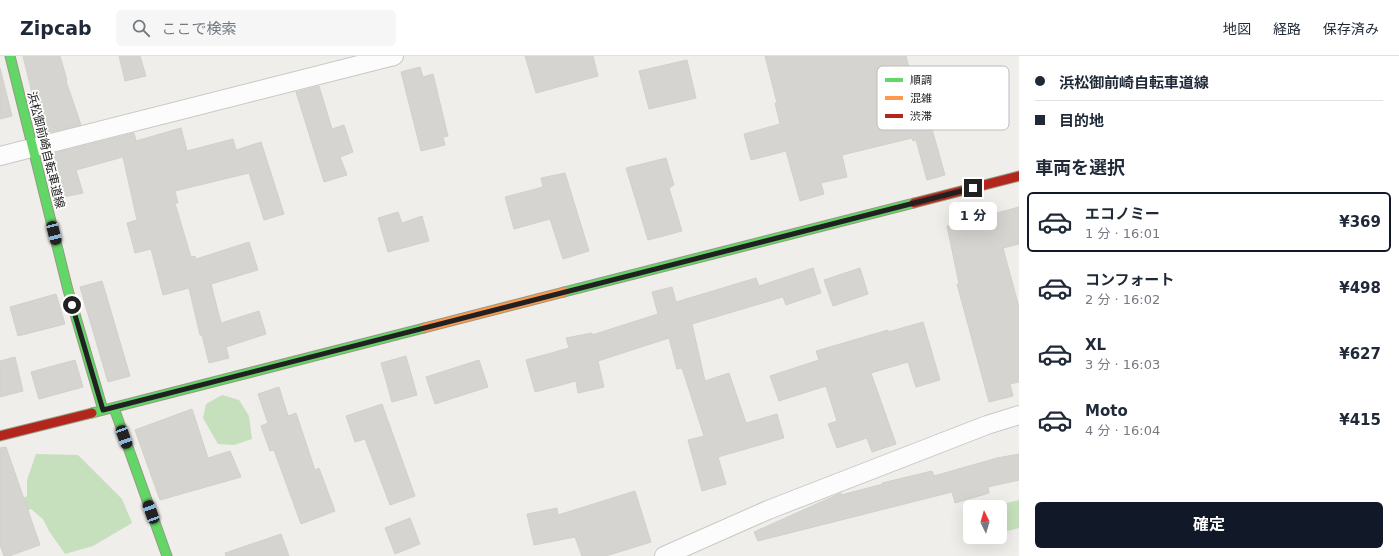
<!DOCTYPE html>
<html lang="ja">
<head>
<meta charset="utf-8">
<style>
	:root { --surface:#fff; --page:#f6f6f7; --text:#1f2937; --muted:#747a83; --line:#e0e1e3; --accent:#111827 }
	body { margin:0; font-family:"DejaVu Sans","Noto Sans JP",sans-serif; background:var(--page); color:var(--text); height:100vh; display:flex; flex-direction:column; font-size:15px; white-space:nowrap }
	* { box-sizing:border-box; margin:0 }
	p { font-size:13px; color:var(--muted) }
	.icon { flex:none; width:22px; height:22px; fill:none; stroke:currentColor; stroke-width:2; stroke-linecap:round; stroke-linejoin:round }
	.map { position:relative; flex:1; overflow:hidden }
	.drawer { display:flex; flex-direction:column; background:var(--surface); width:380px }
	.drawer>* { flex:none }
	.guide { display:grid; align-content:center; height:88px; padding:0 16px; background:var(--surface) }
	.needle { width:26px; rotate:355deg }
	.fabs { position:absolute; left:963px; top:444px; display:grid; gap:8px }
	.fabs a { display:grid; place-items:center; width:44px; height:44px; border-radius:6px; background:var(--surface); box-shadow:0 4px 16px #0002; font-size:20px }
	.end { position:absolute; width:18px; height:18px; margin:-9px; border:5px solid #212121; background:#fff; box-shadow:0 0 0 2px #fff }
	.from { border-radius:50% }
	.bubble { position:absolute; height:28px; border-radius:6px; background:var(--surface); box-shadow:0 4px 16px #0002; font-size:13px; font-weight:700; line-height:28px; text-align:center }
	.car { position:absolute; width:12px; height:24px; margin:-12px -6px; border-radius:5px; box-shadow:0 0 3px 1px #0007; background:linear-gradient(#222 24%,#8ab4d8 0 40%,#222 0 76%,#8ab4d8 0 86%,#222 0) }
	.guide b { display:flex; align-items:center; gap:14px; height:38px; font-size:15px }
	.guide b+b { border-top:1px solid var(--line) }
	.guide i { width:10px; height:10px; background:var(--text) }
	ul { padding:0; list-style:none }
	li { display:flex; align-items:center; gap:12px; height:60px; margin:0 8px 6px; padding:0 8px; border:2px solid transparent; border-radius:6px }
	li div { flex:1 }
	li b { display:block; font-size:15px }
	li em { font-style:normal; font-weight:700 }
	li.current { border-color:var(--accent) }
	li>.icon { width:36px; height:36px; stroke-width:1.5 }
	h2 { padding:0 16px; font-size:18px; line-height:48px }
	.action { display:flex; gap:8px; margin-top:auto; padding:8px 16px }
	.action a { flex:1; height:46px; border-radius:6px; background:var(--accent); color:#fff; font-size:16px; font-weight:700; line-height:46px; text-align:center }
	header { display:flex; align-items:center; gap:24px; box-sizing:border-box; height:56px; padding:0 20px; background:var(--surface); border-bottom:1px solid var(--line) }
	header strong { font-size:19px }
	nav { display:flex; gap:22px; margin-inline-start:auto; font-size:14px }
	.search { width:280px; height:36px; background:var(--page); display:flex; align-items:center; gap:10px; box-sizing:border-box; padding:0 14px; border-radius:6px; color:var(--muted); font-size:15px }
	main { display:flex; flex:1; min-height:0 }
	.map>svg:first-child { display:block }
</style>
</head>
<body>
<header>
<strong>Zipcab</strong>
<div class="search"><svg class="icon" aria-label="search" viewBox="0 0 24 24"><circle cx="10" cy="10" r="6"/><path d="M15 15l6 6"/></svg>ここで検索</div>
<nav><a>地図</a><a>経路</a><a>保存済み</a></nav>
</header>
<main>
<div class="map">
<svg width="1019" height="500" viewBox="0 0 1019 500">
	<rect width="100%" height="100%" fill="#efeeea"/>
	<path fill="#c6e0bd" d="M222,339L239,344L249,360L252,383L234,389L218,388L203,362L206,348Z
		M36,398L78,399L122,443L132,467L93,490L65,498L49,475L43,463L31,453L11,462L0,455L27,440V424Z
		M1019,444V472L1000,477V451H990Z"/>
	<path fill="#d6d4d1" stroke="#d3d0cb" d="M23,0H60L67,24L66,25L81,69L42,78Z
		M119,0H140L146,20L125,25Z
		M525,0H593L598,20L536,37Z
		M765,0H906L910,15L915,13L945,119L927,124L916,84L913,85L912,82L842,99L847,121L821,127L824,138L800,145L786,95L751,104L744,78L780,68L775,47H777Z
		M687,4L696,42L649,53L639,15Z
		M420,11L423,21L433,18L448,80L443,81L445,89L421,95L401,16Z
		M0,12L12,60L0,63Z
		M319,30L332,73L344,69L353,96L340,101L347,119L324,126L296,36Z
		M181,72L187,95L233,83L236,94L261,86L284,158L264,164L249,117L175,135L178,147H175L191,201L195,200L196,203L249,186L258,214L211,228L221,267L259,255L266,278L226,291L229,302L209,307L202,279H200L189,232L163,239L151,193L135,197L127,167L137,164L123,101L76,114L83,137L58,142L47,99L134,77L136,85Z
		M666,102L674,129L669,132L682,175L648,184L626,112Z
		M565,117L589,195L563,203L550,163L514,173L505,141L543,131L541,122Z
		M1019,151V188L1003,192L1019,251V326L1010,328L1013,340L989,346L957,228H959L947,170Z
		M398,156L402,167L422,160L429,185L388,196L378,162Z
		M813,212L821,237L786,249L783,241L692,268L705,325L729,317L746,367L777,358L784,382L718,401L726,428L702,435L688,384L704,380L682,312L677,313L669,282L598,305L604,331L578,337L576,325L535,336L526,304L569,292L566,282L592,277V279L658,258L652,236L672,231L676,246L756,222L759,230Z
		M860,212L868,238L833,250L824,224Z
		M102,225L130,320L108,326L80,231Z
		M56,238L65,268L18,280L10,251Z
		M923,266L940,324L916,331L908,306L871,317L896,388L872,396L867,382L837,392L828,368L837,365L826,330L779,345L770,320L819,304L816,295L888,274V276Z
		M406,300L417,339L392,346L381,307Z
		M15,301L23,335L0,341V305Z
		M75,304L83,331L39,343L31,316Z
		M479,304L488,331L435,348L426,321Z
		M279,331L288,360L296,357L315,414L319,412L335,455L301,468L274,394L270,395L261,370L268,367L258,338Z
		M382,348L415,440L390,449L365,383L355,386L346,360Z
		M192,353L208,402L230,395L241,421L160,444L135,374Z
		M6,391L40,489L9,500H4L0,489V392Z
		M1019,398V424L988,431L989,437L955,447L952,436L758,485L754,476L841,437V439L883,428L882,427L932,415L934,420L997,402Z
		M635,435L651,486L606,500H582L575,481L534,489L527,458L557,452L558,459Z
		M410,462L420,488L395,498L385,472Z
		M281,478L289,500H226L225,497Z"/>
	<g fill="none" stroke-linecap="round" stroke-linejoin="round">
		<g stroke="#c8c8c6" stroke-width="20">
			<path id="street" d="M0,100L394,0
				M664,500L768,454L987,369L1019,359"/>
		</g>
		<g stroke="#969a80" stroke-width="11">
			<path id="fast" d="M10,0L68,234L103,354
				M564,236L914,147
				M114,352L167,500
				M92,357L424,272"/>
		</g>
		<g stroke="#969a80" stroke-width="11">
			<path id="slow" d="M424,272L564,236"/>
		</g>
		<g stroke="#969a80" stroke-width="11">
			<path id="jam" d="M914,147L1019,120
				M0,380L92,357"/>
		</g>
		<use href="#street" stroke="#fdfcfc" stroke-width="18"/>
		<use href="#fast" stroke="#63d668" stroke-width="9"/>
		<use href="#slow" stroke="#ff974d" stroke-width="9"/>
		<use href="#jam" stroke="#b3261e" stroke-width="9"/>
	</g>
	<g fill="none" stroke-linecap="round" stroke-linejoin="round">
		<path stroke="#212121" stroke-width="5" d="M72,249L103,354L973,132"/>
	</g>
	<g text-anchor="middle" stroke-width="3.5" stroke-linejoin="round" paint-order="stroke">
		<g font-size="12" fill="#212121" stroke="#fff">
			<text transform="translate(46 94) rotate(76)" y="4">浜松御前崎自転車道線</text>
		</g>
	</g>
	<rect x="877" y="10" width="132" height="64" rx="6" fill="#fff" stroke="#bcbcbc" stroke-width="1"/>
	<rect x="885" y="22" width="18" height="4" fill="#63d668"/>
	<rect x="885" y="40" width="18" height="4" fill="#ff974d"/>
	<rect x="885" y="58" width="18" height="4" fill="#b3261e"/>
	<g font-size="11" fill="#212121">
		<text x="910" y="28">順調</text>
		<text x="910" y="46">混雑</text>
		<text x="910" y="64">渋滞</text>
	</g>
</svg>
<div class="fabs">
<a><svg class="needle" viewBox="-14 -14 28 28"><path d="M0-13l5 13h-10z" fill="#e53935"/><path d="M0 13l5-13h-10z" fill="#747a83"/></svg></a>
</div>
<i class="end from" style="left:72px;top:249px"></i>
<i class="end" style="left:973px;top:132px"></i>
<div class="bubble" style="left:949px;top:146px;width:48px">1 分</div>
<i class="car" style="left:54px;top:177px;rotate:166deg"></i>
<i class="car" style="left:124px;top:381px;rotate:160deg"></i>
<i class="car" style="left:151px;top:456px;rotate:340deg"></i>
</div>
<section class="drawer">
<div class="guide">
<b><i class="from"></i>浜松御前崎自転車道線</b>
<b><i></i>目的地</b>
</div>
<h2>車両を選択</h2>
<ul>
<li class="current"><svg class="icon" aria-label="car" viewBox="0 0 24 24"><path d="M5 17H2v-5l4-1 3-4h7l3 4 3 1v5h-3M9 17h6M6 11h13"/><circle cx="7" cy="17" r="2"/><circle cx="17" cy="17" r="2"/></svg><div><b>エコノミー</b><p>1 分 · 16:01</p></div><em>¥369</em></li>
<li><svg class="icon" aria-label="car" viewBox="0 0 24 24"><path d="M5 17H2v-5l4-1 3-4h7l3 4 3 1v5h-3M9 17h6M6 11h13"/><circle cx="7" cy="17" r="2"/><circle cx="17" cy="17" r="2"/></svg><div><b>コンフォート</b><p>2 分 · 16:02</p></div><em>¥498</em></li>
<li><svg class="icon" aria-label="car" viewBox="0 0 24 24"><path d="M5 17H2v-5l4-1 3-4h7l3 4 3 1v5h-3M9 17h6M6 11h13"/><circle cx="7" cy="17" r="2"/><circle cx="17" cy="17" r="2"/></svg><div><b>XL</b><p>3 分 · 16:03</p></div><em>¥627</em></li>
<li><svg class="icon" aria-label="car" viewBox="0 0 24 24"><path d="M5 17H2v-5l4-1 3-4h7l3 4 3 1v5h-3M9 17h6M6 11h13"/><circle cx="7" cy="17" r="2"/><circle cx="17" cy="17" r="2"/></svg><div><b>Moto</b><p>4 分 · 16:04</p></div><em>¥415</em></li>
</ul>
<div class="action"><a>確定</a></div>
</section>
</main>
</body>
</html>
